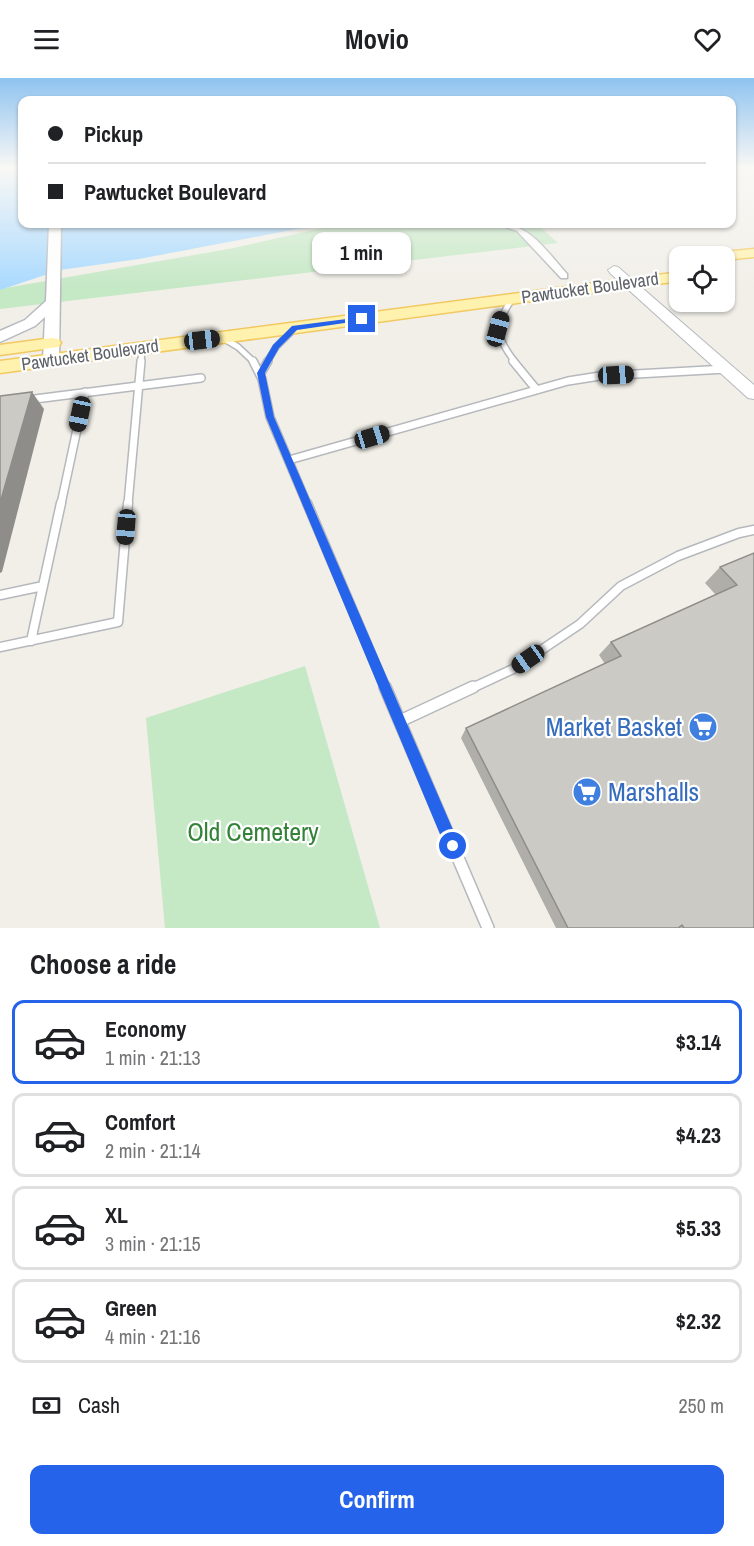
<!DOCTYPE html>
<html lang="en">
<head>
<meta charset="utf-8">
<style>
	:root { --surface:#fff; --page:#f6f6f6; --text:#202124; --muted:#757577; --line:#e0e0e0; --accent:#2563eb }
	body { margin:0; font-family:"Archivo Narrow",sans-serif; background:var(--page); color:var(--text); height:100vh; display:flex; flex-direction:column; font-size:22px; white-space:nowrap }
	* { box-sizing:border-box; margin:0 }
	p { font-size:20px; color:var(--muted) }
	.icon { flex:none; width:33px; height:33px; fill:none; stroke:currentColor; stroke-width:2; stroke-linecap:round; stroke-linejoin:round }
	.map { position:relative; height:850px; overflow:hidden }
	.side { display:flex; flex-direction:column; background:var(--surface); flex:1 }
	.side>* { flex:none }
	.guide { position:absolute; left:18px; top:18px; width:718px; height:132px; border-radius:12px; box-shadow:0 2px 4px #0004; display:grid; align-content:center; height:132px; padding:0 30px; background:var(--surface) }
	.tools { position:absolute; left:669px; top:168px; display:grid; gap:12px }
	.tools a { display:grid; place-items:center; width:66px; height:66px; border-radius:12px; background:var(--surface); box-shadow:0 2px 4px #0004; font-size:30px }
	.end { position:absolute; width:27px; height:27px; margin:-14px; border:8px solid #2563eb; background:#fff; box-shadow:0 0 0 3px #fff }
	.from { border-radius:50% }
	.bubble { position:absolute; height:42px; border-radius:12px; background:var(--surface); box-shadow:0 2px 4px #0004; font-size:20px; font-weight:800; line-height:42px; text-align:center }
	.car { position:absolute; width:18px; height:36px; margin:-18px -9px; border-radius:8px; box-shadow:0 0 4px 2px #0007; background:linear-gradient(#222 24%,#8ab4d8 0 40%,#222 0 76%,#8ab4d8 0 86%,#222 0) }
	.guide b { display:flex; align-items:center; gap:21px; height:57px; font-size:22px }
	.guide b+b { border-top:2px solid var(--line) }
	.guide i { width:15px; height:15px; background:var(--text) }
	ul { padding:0; list-style:none }
	li { display:flex; align-items:center; gap:18px; height:84px; margin:0 12px 9px; padding:0 18px; border:3px solid var(--line); border-radius:12px }
	li div { flex:1 }
	li b { display:block; font-size:22px }
	li em { font-style:normal; font-weight:800 }
	li.current { border-color:var(--accent) }
	li>.icon { width:54px; height:54px; stroke-width:1.5 }
	h2 { padding:0 30px; font-size:27px; line-height:72px }
	.pay { display:flex; align-items:center; gap:15px; height:66px; padding:0 30px; font-size:22px }
	.pay p { margin-inline-start:auto }
	.cta { display:flex; gap:12px; margin-top:auto; padding:12px 30px }
	.cta a { flex:1; height:69px; border-radius:12px; background:var(--accent); color:#fff; font-size:24px; font-weight:800; line-height:69px; text-align:center }
	header { display:flex; justify-content:space-between; align-items:center; height:78px; padding:0 30px; background:var(--surface); font-size:27px; font-weight:800 }
	.map>svg:first-child { display:block }
</style>
</head>
<body>
<header><svg class="icon" aria-label="menu" viewBox="0 0 24 24"><path d="M4 6h16M4 12h16M4 18h16"/></svg>Movio<svg class="icon" aria-label="heart" viewBox="0 0 24 24"><path d="M12 20l-8-8c-3-5 5-10 8-4 3-6 11-1 8 4z"/></svg></header>
<div class="map">
<svg width="754" height="850" viewBox="0 0 754 850">
	<rect width="100%" height="100%" fill="#f1efe8"/>
	<path fill="#c5e8c5" d="M340,146H537L558,165L0,231V211L234,170Z
		M305,588L380,850H165L146,640Z"/>
	<path fill="#aadaff" d="M0,90H22V146H359L297,151L139,181L60,192L0,212Z"/>
	<g fill="none" stroke-linecap="round" stroke-linejoin="round">
		<g stroke="#b5b8bc" stroke-width="8">
			<path id="service-far3" d="M512,221C494,248 495,258 515,284
				M223,260L238,269L254,284
				M141,284L142,270
				M267,284L276,269L295,250"/>
		</g>
		<g stroke="#b5b8bc" stroke-width="10">
			<path id="service-far2" d="M253,283L262,301L270,339L307,426
				M513,283L536,311
				M261,295L268,283
				M27,322L201,300
				M289,382L568,303L600,298L726,291
				M61,426L85,314
				M128,426L141,283"/>
		</g>
		<g stroke="#b5b8bc" stroke-width="11">
			<path id="service-far1" d="M307,425L386,611
				M0,517L43,508
				M31,563L61,425
				M0,569L118,544L128,425
				M470,611L513,591L580,546L621,508L678,478L739,455L754,452"/>
		</g>
		<g stroke="#b5b8bc" stroke-width="14">
			<path id="service" d="M385,609L488,850
				M400,643L473,609"/>
		</g>
		<g stroke="#b5b8bc" stroke-width="3">
			<path id="minor" d="M497,146C528,143 548,175 567,196V200H561L517,153Z"/>
		</g>
		<g stroke="#b5b8bc" stroke-width="2">
			<path id="tertiary" d="M614,188L618,189L754,307V321L748,320L610,195L608,192Z"/>
		</g>
		<g stroke="#b6babf" stroke-width="3">
			<path id="secondary" d="M49,146H61L59,282L51,287L43,282L45,239L35,248L0,264V253L25,242L46,223Z"/>
		</g>
		<g stroke="#f2c960" stroke-width="3">
			<path id="primary" d="M754,171V179L724,182V178H716L723,174Z
				M680,194V203L0,295V283Z
				M52,260L58,261L61,265L58,269L0,277V267Z"/>
		</g>
		<use href="#service-far3" stroke="#fff" stroke-width="5"/>
		<use href="#service-far2" stroke="#fff" stroke-width="7"/>
		<use href="#service-far1" stroke="#fff" stroke-width="8"/>
		<use href="#service" stroke="#fff" stroke-width="11"/>
		<use href="#minor" fill="#fff" fill-rule="evenodd"/>
		<use href="#tertiary" fill="#fff" fill-rule="evenodd"/>
		<use href="#secondary" fill="#fff" fill-rule="evenodd"/>
		<use href="#primary" fill="#fff2af" fill-rule="evenodd"/>
	</g>
	<path fill="#afaea9" d="M754,475V850H556L461,660L466,650L605,586L599,577L611,564L716,517L705,505L720,489Z"/>
	<path fill="#8f8d8a" d="M32,314L44,331L2,494L0,495V425Z"/>
	<path fill="#cccac5" stroke="#8f8d8a" stroke-width="1.5" d="M32,314L0,425V318Z
		M754,475V850H684L682,847L678,850H568L466,650L621,578L611,564L737,507L720,489Z"/>
	<linearGradient id="sky" x2="0" y2="1"><stop stop-color="#8fc3f1"/><stop offset="0.43" stop-color="#f9f8f5"/><stop offset="1" stop-color="#f9f8f5" stop-opacity="0"/></linearGradient>
	<rect width="754" height="209" fill="url(#sky)"/>
	<path fill="#2563eb" d="M362,239L365,242L297,252L279,270L265,295L274,339L460,768L458,773L453,776L447,773L266,339L257,295L273,267L292,248Z"/>
	<defs>
		<g id="supermarket-disc" transform="scale(1.5)"><circle r="9.5" fill="#3f7fe0" stroke="#fff"/><path d="M-6-5.5h2.5l.6 2H6L4.5 2H-2.5L-4.4-4H-6ZM-1.5 3.2a1.3 1.3 0 1 0 .1 0ZM3 3.2a1.3 1.3 0 1 0 .1 0Z" fill="#fff"/></g>
	</defs>
	<g fill-rule="evenodd">
		<use href="#supermarket-disc" x="703" y="649"/>
		<use href="#supermarket-disc" x="587" y="714"/>
	</g>
	<g text-anchor="middle" stroke-width="4.5" stroke-linejoin="round" paint-order="stroke">
		<g font-size="18" fill="#5f6368" stroke="#fff">
			<text transform="translate(590 210) rotate(-8)" y="6">Pawtucket Boulevard</text>
			<text transform="translate(90 277) rotate(-8)" y="6">Pawtucket Boulevard</text>
		</g>
		<g font-size="26" fill="#366cbe" stroke="#fff" text-anchor="end">
			<text x="682" y="658">Market Basket</text>
			<text x="608" y="723" text-anchor="start">Marshalls</text>
		</g>
		<g font-size="26" fill="#348238" stroke="#fff">
			<text x="253" y="763">Old Cemetery</text>
		</g>
	</g>
</svg>
<div class="tools">
<a><svg class="icon" aria-label="locate" viewBox="0 0 24 24"><circle cx="12" cy="12" r="6"/><path d="M12 2v4M12 18v4M2 12h4M18 12h4"/></svg></a>
</div>
<i class="end from" style="left:453px;top:768px"></i>
<i class="end" style="left:362px;top:241px"></i>
<div class="bubble" style="left:312px;top:154px;width:99px">1 min</div>
<i class="car" style="left:498px;top:251px;rotate:15deg"></i>
<i class="car" style="left:202px;top:262px;rotate:83deg"></i>
<i class="car" style="left:616px;top:297px;rotate:87deg"></i>
<i class="car" style="left:80px;top:336px;rotate:192deg"></i>
<i class="car" style="left:372px;top:359px;rotate:73deg"></i>
<i class="car" style="left:126px;top:449px;rotate:185deg"></i>
<i class="car" style="left:528px;top:581px;rotate:235deg"></i>
<div class="guide">
<b><i class="from"></i>Pickup</b>
<b><i></i>Pawtucket Boulevard</b>
</div>
</div>
<section class="side">
<h2>Choose a ride</h2>
<ul>
<li class="current"><svg class="icon" aria-label="car" viewBox="0 0 24 24"><path d="M5 17H2v-5l4-1 3-4h7l3 4 3 1v5h-3M9 17h6M6 11h13"/><circle cx="7" cy="17" r="2"/><circle cx="17" cy="17" r="2"/></svg><div><b>Economy</b><p>1 min · 21:13</p></div><em>$3.14</em></li>
<li><svg class="icon" aria-label="car" viewBox="0 0 24 24"><path d="M5 17H2v-5l4-1 3-4h7l3 4 3 1v5h-3M9 17h6M6 11h13"/><circle cx="7" cy="17" r="2"/><circle cx="17" cy="17" r="2"/></svg><div><b>Comfort</b><p>2 min · 21:14</p></div><em>$4.23</em></li>
<li><svg class="icon" aria-label="car" viewBox="0 0 24 24"><path d="M5 17H2v-5l4-1 3-4h7l3 4 3 1v5h-3M9 17h6M6 11h13"/><circle cx="7" cy="17" r="2"/><circle cx="17" cy="17" r="2"/></svg><div><b>XL</b><p>3 min · 21:15</p></div><em>$5.33</em></li>
<li><svg class="icon" aria-label="car" viewBox="0 0 24 24"><path d="M5 17H2v-5l4-1 3-4h7l3 4 3 1v5h-3M9 17h6M6 11h13"/><circle cx="7" cy="17" r="2"/><circle cx="17" cy="17" r="2"/></svg><div><b>Green</b><p>4 min · 21:16</p></div><em>$2.32</em></li>
</ul>
<div class="pay"><svg class="icon" aria-label="cash" viewBox="0 0 24 24"><path d="M3 7h18v10H3z"/><circle cx="12" cy="12" r="2"/></svg>Cash<p>250 m</p></div>
<div class="cta"><a>Confirm</a></div>
</section>
</body>
</html>
